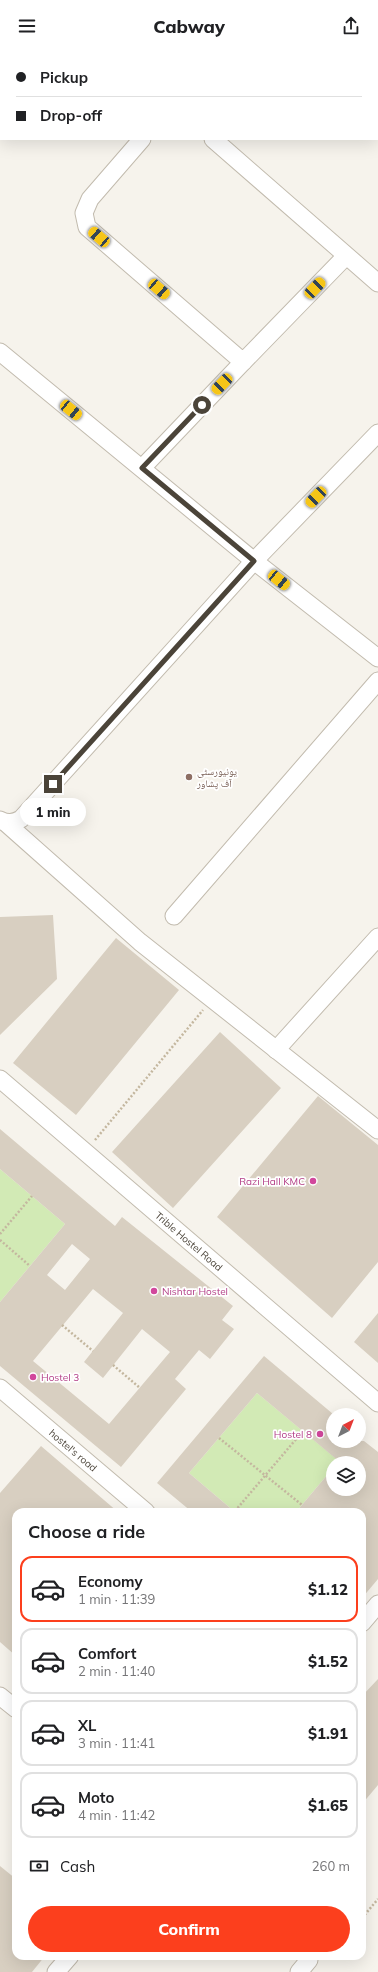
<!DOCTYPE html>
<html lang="en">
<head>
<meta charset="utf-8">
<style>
	:root { --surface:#fff; --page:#f2f2f2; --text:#202124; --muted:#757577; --line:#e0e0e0; --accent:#fc3f1d }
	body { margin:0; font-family:Mulish,"Noto Naskh Arabic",sans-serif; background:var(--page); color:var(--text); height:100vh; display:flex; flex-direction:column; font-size:15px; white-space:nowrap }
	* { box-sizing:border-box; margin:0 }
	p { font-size:13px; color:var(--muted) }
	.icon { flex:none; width:22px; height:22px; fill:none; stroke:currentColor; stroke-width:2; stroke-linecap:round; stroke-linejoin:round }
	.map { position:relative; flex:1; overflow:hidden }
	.side { position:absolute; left:12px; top:1456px; width:354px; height:452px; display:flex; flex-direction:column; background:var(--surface); border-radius:12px; box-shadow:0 4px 16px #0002 }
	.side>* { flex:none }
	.hud { position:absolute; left:0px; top:0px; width:378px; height:88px; box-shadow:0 4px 16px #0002; display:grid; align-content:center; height:88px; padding:0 16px; background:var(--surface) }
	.needle { width:26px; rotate:42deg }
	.buttons { position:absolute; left:326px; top:1356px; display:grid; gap:8px }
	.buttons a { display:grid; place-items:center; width:40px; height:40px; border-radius:50%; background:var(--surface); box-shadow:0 4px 16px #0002; font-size:20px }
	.end { position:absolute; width:18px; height:18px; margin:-9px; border:5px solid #4b4439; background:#fff; box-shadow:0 0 0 2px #fff }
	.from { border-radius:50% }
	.bubble { position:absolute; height:28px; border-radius:14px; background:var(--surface); box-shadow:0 4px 16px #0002; font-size:13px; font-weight:800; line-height:28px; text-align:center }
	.car { position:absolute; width:12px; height:24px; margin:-12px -6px; border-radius:5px; box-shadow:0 0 3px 1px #0007; background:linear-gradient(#f5c518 24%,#345 0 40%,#f5c518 0 76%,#345 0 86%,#f5c518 0) }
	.hud b { display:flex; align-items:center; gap:14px; height:38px; font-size:15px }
	.hud b+b { border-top:1px solid var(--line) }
	.hud i { width:10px; height:10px; background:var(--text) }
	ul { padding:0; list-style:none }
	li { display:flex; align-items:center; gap:12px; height:66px; margin:0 8px 6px; padding:0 8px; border:2px solid var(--line); border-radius:12px }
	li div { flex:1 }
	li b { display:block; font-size:15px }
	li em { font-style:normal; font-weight:800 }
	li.selected { border-color:var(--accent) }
	li>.icon { width:36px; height:36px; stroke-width:1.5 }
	h2 { padding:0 16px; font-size:18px; line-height:48px }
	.pay { display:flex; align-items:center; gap:10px; height:44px; padding:0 16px; font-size:15px }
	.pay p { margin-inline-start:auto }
	.action { display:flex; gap:8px; margin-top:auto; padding:8px 16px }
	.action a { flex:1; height:46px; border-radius:24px; background:var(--accent); color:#fff; font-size:16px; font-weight:800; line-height:46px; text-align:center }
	header { display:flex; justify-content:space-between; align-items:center; height:52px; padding:0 16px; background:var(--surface); font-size:18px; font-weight:800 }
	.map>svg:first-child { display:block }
</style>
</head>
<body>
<header><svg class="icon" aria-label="menu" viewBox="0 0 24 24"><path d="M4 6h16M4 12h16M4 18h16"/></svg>Cabway<svg class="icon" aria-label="share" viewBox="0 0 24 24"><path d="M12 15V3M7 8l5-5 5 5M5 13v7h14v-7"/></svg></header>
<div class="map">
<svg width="378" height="1920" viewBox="0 0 378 1920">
	<rect width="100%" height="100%" fill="#f6f3ec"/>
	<path fill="#d2eab5" d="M0,1117L65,1172L0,1250Z
		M257,1341L339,1409L333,1411V1416L296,1460H235L189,1421Z"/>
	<path fill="#d8cfc1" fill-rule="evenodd" d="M53,863L57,927L0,983V865Z
		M116,886L179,938L76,1063L13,1011Z
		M220,980L281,1036L173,1156L112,1100Z
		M318,1044L378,1093V1210L332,1266L217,1165Z
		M0,1077L115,1174L122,1165L233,1254L222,1268L234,1277L210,1307L199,1298L175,1327L186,1337L121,1415L0,1314V1250L65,1172L0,1117ZM72,1192L90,1207L65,1238L47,1223ZM93,1237L123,1261L84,1310L103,1326L142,1277L170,1300L109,1372L33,1309Z
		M378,1261V1311L354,1290Z
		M264,1304L333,1362V1389H364L378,1400V1527L362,1546V1460H296L333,1416V1437H359V1411H341L257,1341L189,1421L235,1460H192L157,1431Z
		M41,1394L118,1460H16V1604L0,1590V1441Z
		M378,1627V1733L362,1752V1644Z
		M0,1814L16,1827V1904H45L32,1920H0Z"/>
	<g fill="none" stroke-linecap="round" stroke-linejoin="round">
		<g stroke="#c2bbae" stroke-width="19">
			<g id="street">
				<path d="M351,0L352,1"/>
				<path d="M50,1L51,0"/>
				<path d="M216,1L217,0"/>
				<path d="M366,1L367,0"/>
				<path d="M377,22L378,23"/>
				<path d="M0,56L1,55"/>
				<path d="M142,87L90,147L84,161L87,175L243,310L346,204"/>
				<path d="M213,87L378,231"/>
				<path d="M0,300L254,509L378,606"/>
				<path d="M142,416L243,310"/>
				<path d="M0,768C8,772 13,771 21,767L254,509L378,381"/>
				<path d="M6,771L140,890L378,1078"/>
				<path d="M174,864L378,629"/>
				<path d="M276,998L378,885"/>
				<path id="s1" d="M0,1027L378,1351"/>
				<path id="s2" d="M0,1336L146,1460"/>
				<path d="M362,1571L378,1552"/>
				<path d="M0,1644L16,1657"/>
				<path d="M56,1920L70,1904"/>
				<path d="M299,1920L309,1908L305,1904"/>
			</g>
		</g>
		<path stroke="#c4b79f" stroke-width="2.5" stroke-dasharray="2 2" stroke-linecap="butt" d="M95,1088L203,958
			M0,1182L32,1144
			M0,1188L30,1214
			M62,1273L93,1299
			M113,1313L140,1336
			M219,1386L302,1453
			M235,1459L303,1379
			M362,1866L378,1847"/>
		<use href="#street" stroke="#fff" stroke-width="17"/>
	</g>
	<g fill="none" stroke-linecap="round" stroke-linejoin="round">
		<path stroke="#4b4439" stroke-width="5" d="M53,732L254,509L142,416L202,353"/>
	</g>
	<circle fill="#8d6e63" stroke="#fff" stroke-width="1.5" cx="189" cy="725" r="4"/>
	<g fill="#d1479c" stroke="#fff" stroke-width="1.5">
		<circle cx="313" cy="1129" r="4"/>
		<circle cx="154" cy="1239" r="4"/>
		<circle cx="33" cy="1325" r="4"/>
		<circle cx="320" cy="1382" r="4"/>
	</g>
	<g text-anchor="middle" stroke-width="3.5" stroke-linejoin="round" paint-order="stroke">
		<g font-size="10" fill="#785e54" stroke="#fff" text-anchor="start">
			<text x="197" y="723">یونیورسٹی<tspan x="197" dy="12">آف پشاور</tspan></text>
		</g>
		<g font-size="10" fill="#b23c85" stroke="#fff" text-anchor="end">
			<text x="305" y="1133">Razi Hall KMC</text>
			<text x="162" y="1243" text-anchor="start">Nishtar Hostel</text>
			<text x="41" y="1329" text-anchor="start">Hostel 3</text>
			<text x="312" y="1386">Hostel 8</text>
		</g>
		<g font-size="10" fill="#4b4439" stroke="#fff">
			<text dy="4" stroke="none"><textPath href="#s1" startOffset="249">Trible Hostel Road</textPath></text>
			<text dy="4" stroke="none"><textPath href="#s2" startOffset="96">hostel's road</textPath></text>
		</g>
	</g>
</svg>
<div class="buttons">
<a><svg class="needle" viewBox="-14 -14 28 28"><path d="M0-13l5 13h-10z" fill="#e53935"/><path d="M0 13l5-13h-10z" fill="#757577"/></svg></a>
<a><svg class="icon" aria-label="layers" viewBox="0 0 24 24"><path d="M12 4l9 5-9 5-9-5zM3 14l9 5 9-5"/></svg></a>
</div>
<i class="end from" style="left:202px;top:353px"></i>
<i class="end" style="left:53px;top:732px"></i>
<div class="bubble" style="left:20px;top:746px;width:66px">1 min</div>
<i class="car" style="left:99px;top:185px;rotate:311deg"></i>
<i class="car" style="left:315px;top:236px;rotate:44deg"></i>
<i class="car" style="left:159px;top:237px;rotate:131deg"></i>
<i class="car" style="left:222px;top:332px;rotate:224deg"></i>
<i class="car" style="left:71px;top:358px;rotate:129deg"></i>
<i class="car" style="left:316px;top:445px;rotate:224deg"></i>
<i class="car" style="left:279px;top:528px;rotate:129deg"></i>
<div class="hud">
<b><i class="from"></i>Pickup</b>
<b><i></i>Drop-off</b>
</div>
<section class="side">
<h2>Choose a ride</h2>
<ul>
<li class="selected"><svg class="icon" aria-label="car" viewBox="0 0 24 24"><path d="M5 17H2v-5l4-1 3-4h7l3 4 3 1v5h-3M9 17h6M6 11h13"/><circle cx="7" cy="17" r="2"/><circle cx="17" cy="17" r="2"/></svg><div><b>Economy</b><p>1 min · 11:39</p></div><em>$1.12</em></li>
<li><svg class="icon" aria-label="car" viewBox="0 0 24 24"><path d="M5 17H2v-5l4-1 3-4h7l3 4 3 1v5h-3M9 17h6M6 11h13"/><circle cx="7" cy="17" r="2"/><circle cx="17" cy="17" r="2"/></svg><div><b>Comfort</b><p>2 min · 11:40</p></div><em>$1.52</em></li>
<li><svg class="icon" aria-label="car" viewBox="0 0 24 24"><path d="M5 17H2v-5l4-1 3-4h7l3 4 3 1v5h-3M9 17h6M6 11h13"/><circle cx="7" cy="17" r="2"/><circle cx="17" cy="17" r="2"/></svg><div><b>XL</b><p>3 min · 11:41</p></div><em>$1.91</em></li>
<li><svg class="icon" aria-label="car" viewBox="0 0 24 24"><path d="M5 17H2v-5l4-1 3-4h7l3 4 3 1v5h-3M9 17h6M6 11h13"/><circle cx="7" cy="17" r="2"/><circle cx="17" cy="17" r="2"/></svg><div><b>Moto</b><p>4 min · 11:42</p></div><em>$1.65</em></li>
</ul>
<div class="pay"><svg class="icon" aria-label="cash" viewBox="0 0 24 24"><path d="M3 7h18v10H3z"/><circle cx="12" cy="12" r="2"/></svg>Cash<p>260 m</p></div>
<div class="action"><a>Confirm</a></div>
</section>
</div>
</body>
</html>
